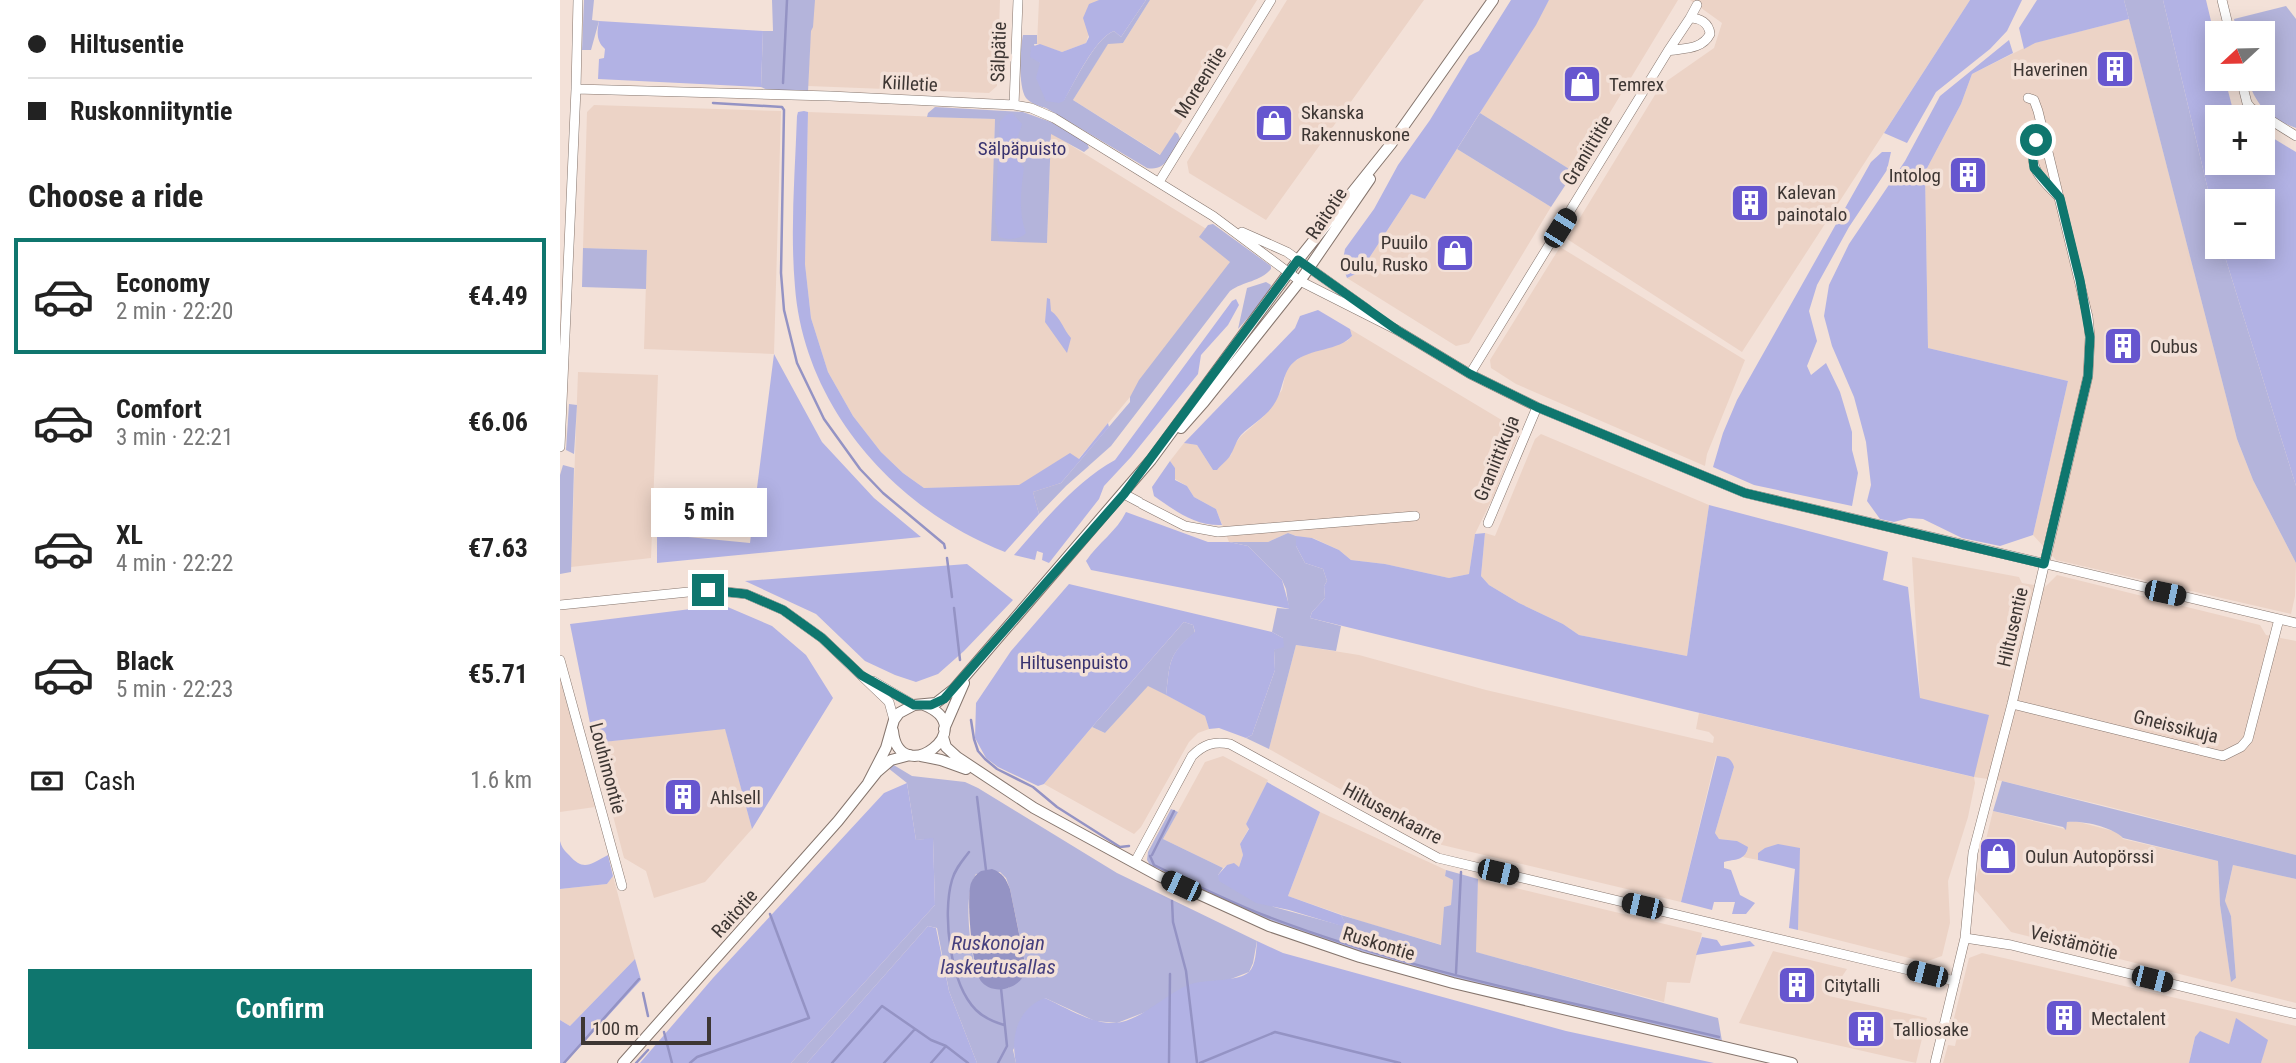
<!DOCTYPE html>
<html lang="en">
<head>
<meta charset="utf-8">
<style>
	:root { --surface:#fff; --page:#f2f2f2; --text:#222; --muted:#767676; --line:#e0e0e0; --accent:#0f766e }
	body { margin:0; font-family:"Roboto Condensed",sans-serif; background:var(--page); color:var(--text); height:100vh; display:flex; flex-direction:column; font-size:26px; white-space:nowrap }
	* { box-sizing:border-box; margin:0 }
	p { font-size:23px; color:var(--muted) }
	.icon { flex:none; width:38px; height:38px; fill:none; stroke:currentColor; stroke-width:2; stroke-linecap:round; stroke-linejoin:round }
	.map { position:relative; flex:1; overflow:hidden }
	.panel { display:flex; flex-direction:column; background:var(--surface); width:560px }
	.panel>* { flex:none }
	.hud { display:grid; align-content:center; height:154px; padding:0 28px; background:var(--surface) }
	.needle { width:46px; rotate:248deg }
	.fabs { position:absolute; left:1645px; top:21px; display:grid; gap:14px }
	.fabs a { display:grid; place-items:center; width:70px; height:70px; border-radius:0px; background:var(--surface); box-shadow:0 4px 18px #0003; font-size:35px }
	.scale { position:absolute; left:21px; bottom:18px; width:130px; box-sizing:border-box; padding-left:7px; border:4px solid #3d3633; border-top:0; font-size:19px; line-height:24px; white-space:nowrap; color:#3d3633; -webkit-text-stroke:5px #f3e1d8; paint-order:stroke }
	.end { position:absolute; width:32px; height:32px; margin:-16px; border:9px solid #0f766e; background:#fff; box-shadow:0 0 0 4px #fff }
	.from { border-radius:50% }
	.bubble { position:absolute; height:49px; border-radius:0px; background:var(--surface); box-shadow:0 4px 18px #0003; font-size:23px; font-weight:700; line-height:49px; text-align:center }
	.car { position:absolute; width:21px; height:42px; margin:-21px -10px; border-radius:9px; box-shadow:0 0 5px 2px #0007; background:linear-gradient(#222 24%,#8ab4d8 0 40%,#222 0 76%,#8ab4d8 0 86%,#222 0) }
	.hud b { display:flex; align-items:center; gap:24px; height:66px; font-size:26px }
	.hud b+b { border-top:2px solid var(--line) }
	.hud i { width:18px; height:18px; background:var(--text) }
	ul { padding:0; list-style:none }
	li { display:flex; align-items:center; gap:21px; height:116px; margin:0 14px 10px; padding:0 14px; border:4px solid transparent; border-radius:0px }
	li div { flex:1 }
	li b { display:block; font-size:26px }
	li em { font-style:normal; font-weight:700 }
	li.on { border-color:var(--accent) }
	li>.icon { width:63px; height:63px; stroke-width:1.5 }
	h2 { padding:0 28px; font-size:32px; line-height:84px }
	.pay { display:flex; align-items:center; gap:18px; height:77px; padding:0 28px; font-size:26px }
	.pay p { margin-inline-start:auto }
	.primary-button { display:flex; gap:14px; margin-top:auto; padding:14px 28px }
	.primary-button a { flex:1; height:80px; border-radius:0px; background:var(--accent); color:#fff; font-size:28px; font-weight:700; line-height:80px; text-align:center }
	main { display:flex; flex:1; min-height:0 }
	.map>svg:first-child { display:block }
</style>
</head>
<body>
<main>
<section class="panel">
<div class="hud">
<b><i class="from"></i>Hiltusentie</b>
<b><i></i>Ruskonniityntie</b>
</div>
<h2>Choose a ride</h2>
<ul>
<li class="on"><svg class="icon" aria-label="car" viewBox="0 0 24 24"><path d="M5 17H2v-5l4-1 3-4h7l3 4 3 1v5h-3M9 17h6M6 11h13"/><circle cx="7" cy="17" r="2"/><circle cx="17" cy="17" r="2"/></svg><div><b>Economy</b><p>2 min · 22:20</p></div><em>€4.49</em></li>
<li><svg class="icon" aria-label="car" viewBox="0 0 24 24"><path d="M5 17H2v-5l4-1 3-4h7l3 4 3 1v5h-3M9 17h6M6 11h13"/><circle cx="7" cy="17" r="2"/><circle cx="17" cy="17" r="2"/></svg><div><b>Comfort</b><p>3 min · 22:21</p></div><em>€6.06</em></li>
<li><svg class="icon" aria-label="car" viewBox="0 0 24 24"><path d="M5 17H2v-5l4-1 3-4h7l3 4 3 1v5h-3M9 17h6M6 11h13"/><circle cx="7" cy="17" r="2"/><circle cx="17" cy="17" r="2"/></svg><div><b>XL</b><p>4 min · 22:22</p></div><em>€7.63</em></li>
<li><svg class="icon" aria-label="car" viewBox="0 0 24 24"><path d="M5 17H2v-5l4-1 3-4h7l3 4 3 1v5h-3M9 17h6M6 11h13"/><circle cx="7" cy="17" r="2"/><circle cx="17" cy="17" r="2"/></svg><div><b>Black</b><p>5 min · 22:23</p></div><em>€5.71</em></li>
</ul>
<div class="pay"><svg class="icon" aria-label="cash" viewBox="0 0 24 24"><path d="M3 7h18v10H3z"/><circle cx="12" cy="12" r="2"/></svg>Cash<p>1.6 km</p></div>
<div class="primary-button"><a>Confirm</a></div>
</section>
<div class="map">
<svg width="1736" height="1063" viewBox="0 0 1736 1063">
	<rect width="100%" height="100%" fill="#f3e1d8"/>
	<path fill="#ecd3c6" d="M252,0H440L437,86L429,93L248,86Z
		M479,0H539L526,43L502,52L477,44Z
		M590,0H697L601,155L513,100L548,43H563Z
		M727,0H864L706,220L629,173L627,162Z
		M989,0H1118L1014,172L920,113Z
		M1130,0H1410L1182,352L1007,239L1101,85L1154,48L1162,23Z
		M1569,19L1677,439L1693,480L1736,563L1735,596L1731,614L1496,560L1473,535L1508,381L1368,348L1365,172L1401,104L1412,74L1474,43Z
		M34,105L221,111L214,354L84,349L87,250L23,248L27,112Z
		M248,112L435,119L432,241L487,242L491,133L682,251L570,397L452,539L415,487L364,488L343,473L321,452L293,416L268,372L251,318L245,264Z
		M897,149L991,207L909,343L896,346L787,278L800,272L851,194L865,199Z
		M1000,247L1185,360L1147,454L1145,466L956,384L931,368L930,360Z
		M790,329L960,431L935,493L915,534L909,574L889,578L825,564L791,560L779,550L753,538H742L728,533L708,542H669L656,509L634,497L627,486L615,479V468L610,461L624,443L637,445L653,470L660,466L671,455L673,447L681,436L703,417L722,390L726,372L732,363L749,352L787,341L792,336Z
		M18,372L98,375L91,558L11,567Z
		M981,434L1149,505L1127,656L1019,635L1003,624L959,603L929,585L921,576L925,533L935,536L975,439Z
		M1352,557L1459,577L1462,583L1485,587L1497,575L1700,625L1706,635L1736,641V855L1546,806L1442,781L1414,777L1415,783L1408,817L1388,881L1390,923L1382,956L1365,962L1238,930L1239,848L1198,853V860L1183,857L1187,852L1177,841L1159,839L1155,833L1174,767L1156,756L1121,902L878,844L709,749L736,645L799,655L926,690L1153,743L1154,737L1149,732L1136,729L1139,713L1413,777L1360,698Z
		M0,679L35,807L0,812Z
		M588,685L645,716L649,729L638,733L629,742L581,827L574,834L484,784L532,727L545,733Z
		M165,728L192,829L145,882L94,898L86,871L64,858L34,743Z
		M663,756L708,780L686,824L689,828L680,844L683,855L679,867L667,865L663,868L603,839L645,762Z
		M1433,811L1505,829L1507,822L1515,821L1557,832L1563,839L1658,861L1660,905L1671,981L1676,978L1671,916L1665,902L1673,865L1736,879V1003L1451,932L1414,888Z
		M760,812L886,870L885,876L893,880L891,905L884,907L882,945L800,921L728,896Z
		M53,876L75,959L10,1026L0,1020V889L47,884Z
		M918,879L1142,933L1130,983L1107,982L1104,1002L915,952Z
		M1213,951L1287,969L1269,996L1367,1018L1356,1063L1179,1023Z
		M1422,953L1736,1026V1063H1701L1707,1040L1676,1019L1669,1045L1635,1037L1629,1063H1383L1388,1045L1395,1046L1399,1028L1392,1026L1409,958Z"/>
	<path fill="#b4b4db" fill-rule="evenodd" d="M24,0H34L32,20L39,21L31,50H22Z
		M212,0H255L253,27L251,31L248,92L210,91L201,87L203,31H213Z
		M586,0H590L563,43L548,44L513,100L600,155L615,132L618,134L620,139C612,153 606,172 587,168L486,108C479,106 471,104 466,98C458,87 460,49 463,35H477V44H474L480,63L486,100H504C515,82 535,38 554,31L561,37Z
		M1564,0H1603L1657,228V247H1662L1736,486V563L1693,480L1677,439Z
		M1726,6L1736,19V128C1710,119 1695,105 1688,79H1703V33H1677L1674,19Z
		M375,107L463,112L491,122L527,143L529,148L524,152L491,134L487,243L431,241L435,119L367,117L368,113Z
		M920,113L1014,172L991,207L897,149Z
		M653,224L711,266V269C700,282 684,281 670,291L551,446L506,486L479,514L473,492L501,483L570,402V397L579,380L670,262L639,237L648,225Z
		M23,248L87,250L86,289L22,287Z
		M706,282L711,285L708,295L678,329L687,288Z
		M9,404L17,405L14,454L6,450Z
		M3,465L14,468L11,572L0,574V475Z
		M728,533L736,536V546L745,563L763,569L767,581L764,586L765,598L752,612L750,618L781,626L776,651L736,645L709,749L686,738L692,735L715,670L714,650L723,638L712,632L717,608L729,609L726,589L722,580L688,546L669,542H708Z
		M624,622L633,625L635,633C608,654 610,662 606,695L588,686L545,733L532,727Z
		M332,764L352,776L405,782L418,788L557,873L697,941L693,963L689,972L557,1023L535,1021L485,998L453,1050L456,1063H417L389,991L377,928L368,926L247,1063H231L375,905L373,839L356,840L347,783L328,768ZM440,872L446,878L450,889L466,967L462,978L448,988L420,980C410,957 402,894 416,874Z
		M1442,781L1736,855V879L1673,865L1665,901L1671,916L1676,978L1671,982L1660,905L1658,861L1563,838C1553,827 1522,820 1507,822L1506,830L1503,827L1433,811Z
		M611,809L618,812L603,839L663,868L658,875L714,907L787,927L781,915L881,945L884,907L891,905L893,880L885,876L886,870L918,879L916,952L1158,1018L1162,1041L895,978L802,952L706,919L590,865L587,860L588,852Z"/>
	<path fill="#b2b2e4" d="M539,0H586L561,37L554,31C535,38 514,83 504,101L499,103L486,101L476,78L480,63L470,57L471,47L480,44L502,52L526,43L529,37L523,18L529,4Z
		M951,0H989L976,25L865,199L851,194L800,272L787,278L782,265L785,249L814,209L838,165L870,120L909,56L919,51Z
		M1410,0H1462L1447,31L1430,49L1376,92L1347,143L1324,133Z
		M1477,0H1564L1569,19L1475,43L1464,49L1459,28Z
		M1603,0H1646L1657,46V79H1665L1674,114L1679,117H1657V163H1703V132L1736,152V486L1662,247H1703V201H1657V228Z
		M39,21L203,31L201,87L38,79L39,59L44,58L45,49C36,41 37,32 39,21Z
		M1449,40L1453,53L1412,74L1401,104L1365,172L1368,348L1508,381L1473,535L1440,546L1402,538L1363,519L1349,518L1334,522L1320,519L1307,501L1311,485L1306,442L1294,397L1272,346L1264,316L1269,285L1289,244L1345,161L1380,96Z
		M244,111L248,112L245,264L251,318L268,372L293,416L321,452L343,473L364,488L459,485L510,453L519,459L548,423L549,427L501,483L473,492L479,514L445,552C336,510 244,407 235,287C230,230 235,173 237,116L238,112Z
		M452,113L462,124C456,147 446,147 464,168C461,189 458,212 466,233C459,240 448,240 439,237L435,220L440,121L446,115Z
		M1322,152H1331L1327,170L1289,227L1257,285L1249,311L1257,341L1247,366L1251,375L1266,363L1280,392L1292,432V450L1298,473L1292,506L1194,485L1153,467L1163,433L1177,400L1311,162Z
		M487,298L490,299L491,311C501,318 503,329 511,338L507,353L485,322Z
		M676,299L679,305L668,325L641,355L638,374L571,457L544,486L539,499L489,563L482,560L483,553L477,551L475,560L454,555C484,521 514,483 555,460L672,301Z
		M758,310L790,329L792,336C779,351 750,348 734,362C723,371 723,389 716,401C708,416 693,423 681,435C676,441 675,447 671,454C669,459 661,465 657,470H653L637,445L624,443L735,328L740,316Z
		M214,354L262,442L314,498L361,537L97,563V534L190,543Z
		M610,461L615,468V480L627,486L634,497L656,509L662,525C634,526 616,511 594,496L592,487Z
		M1149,505L1328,552L1323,580L1348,587L1360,698L1429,715L1414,777L1123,709L750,618L752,612L765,598L764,586L767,581L763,569L745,563L736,546V536L752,538L779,550L791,560L825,564L889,578L909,574L915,534L925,533L921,576L929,585L959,603L1003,624L1019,635L1127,656Z
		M566,512L648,542H669L688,546L722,580L730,609L531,570L526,561C538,543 557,531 566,512Z
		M407,564L453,600L404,651L378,674L356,682L335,675L305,661L256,614L185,581Z
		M509,584L712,632L723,638L724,647L714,650L715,670L692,735L686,738L659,728L649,729L645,716L606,695C610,662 608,654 635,632L633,625L624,622L532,727L484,784L478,786L438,767L426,758L415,738L416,703L451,651Z
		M163,605L212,626L246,655L273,698L192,829L165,729L34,743L10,624Z
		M1157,756C1166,757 1171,757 1174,767L1155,833L1159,839L1177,841L1188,847C1186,861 1174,859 1164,862V868L1171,870L1180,895L1195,903L1186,914H1172L1175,902H1154L1152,910L1121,902Z
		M707,782L760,812L728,896L781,915L788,928L729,910L696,903L659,881L658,875L667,865L674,863L679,867L683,855L680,844L689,829L686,824Z
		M347,783L356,840L373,838L375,905L231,1063H80L153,978L324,793Z
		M0,841C2,848 4,850 9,855C24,872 30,864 48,855L53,876L47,884L0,889Z
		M1218,844L1240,848L1238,930L1229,928L1235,869L1198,860V853L1205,848Z
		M368,926L376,928L389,991L417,1063H247Z
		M1142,937L1157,940L1161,946L1190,941L1195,946L1136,955Z
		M697,941L723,953L1006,1031L1154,1063H456C450,1036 458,1008 485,998C507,1008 531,1024 555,1023C582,1021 607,992 631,984C646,979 678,982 689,972C696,965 696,950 697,941Z
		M75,959L81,980L5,1063H0V1020L10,1026Z
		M1676,1018L1708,1040L1701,1063H1629L1635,1037L1640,1031L1669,1044Z"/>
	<path fill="#9493c4" d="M432,869C443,873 446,879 450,889L466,968C464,988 433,998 420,980C412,968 406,897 411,883C413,878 416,874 421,871Z"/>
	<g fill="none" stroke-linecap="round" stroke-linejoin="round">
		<path stroke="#9493c4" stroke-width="2.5" d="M223,83L227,0
			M153,103L222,107L224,110L221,273L224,310L237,363L264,419L300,469L323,493L384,544L385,548
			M387,558L392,597
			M394,608L400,660
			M411,720L414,739L418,751L425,759L437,769L473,787L497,807L560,847L569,846
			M417,797L426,870
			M409,852C402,861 395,869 392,880C382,914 390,984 416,1010C424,1018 434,1022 444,1025
			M592,855L614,811
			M590,856L594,865C631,883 668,901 706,916C852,972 1008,1001 1159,1037
			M612,901L613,922L626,971L637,1063
			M896,973L901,872
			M83,993L88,1016
			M104,1032L112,1063
			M4,1063L79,979
			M76,1063L88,1050
			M130,1063L137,1057L249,1018L210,914
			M272,1063L322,1006L371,1040L386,1046L408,1063
			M324,1063L355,1029
			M371,1063L386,1046
			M438,1063L447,1046L441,988
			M609,1063L610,974
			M640,1063L715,1032L840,1063"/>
		<g stroke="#85756d" stroke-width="10">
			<path id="minor" d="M1662,0L1670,33
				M1130,18L1137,5
				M1681,79L1687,103L1691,108L1736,136
				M16,89L270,96L454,105L471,108L494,118L653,216L740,281L837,330L910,374L977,407L1185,493L1736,623
				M454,105L458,0
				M1483,138L1476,140C1466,166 1481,180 1499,197
				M599,182L711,0
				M682,232L727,252L807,309
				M910,374L1108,51C1123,48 1142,50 1150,34C1149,23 1140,18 1130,18L1108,51
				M0,447L16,89L18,0
				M564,494L579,502
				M582,504L625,526L658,532L855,516
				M928,523L977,407
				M0,605L148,590L186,594L223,610L262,638L329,702L334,720
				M0,660L62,886
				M313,681L354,705
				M1452,704L1663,756L1681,747L1688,739L1719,619
				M575,862L632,756C644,744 654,741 670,744L878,858L1395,981
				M1405,938L1451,945L1736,1014
				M1375,1063L1405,938L1413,853L1452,704L1528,376L1530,337L1528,317L1478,111L1474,100L1468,98"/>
		</g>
		<g stroke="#85756d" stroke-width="12">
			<path id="major" d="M621,428L644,402L740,281L810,179
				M384,729L404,683
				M333,731C339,790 423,728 364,705
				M383,737L386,747L397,757L474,808L599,876L709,926L800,957L893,983L1232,1063
				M361,756L381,760L406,769
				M308,783L326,748L334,720L339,713L354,705L376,703L394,689L591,460L738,260L831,144L933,0
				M63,1063L278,821L317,772L331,760L350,755"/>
		</g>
		<use href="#minor" stroke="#fff" stroke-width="9"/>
		<use href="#major" stroke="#fff" stroke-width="10"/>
	</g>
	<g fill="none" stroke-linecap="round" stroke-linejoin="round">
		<path stroke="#0f766e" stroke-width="9" d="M148,590L186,594L223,610L262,638L301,675L354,705H371L384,699L564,494L738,260L837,330L910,374L977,407L1185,493L1484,564L1528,376L1530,337L1520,280L1500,198L1474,168L1472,150L1476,140"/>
	</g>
	<defs>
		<g id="building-square" transform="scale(2.0125)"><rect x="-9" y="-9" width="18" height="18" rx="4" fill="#6656cf" stroke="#f3e1d8"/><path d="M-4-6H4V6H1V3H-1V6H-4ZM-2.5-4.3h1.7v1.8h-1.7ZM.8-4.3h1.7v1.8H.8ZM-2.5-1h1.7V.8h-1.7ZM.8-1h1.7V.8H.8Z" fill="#fff"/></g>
		<g id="shop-square" transform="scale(2.0125)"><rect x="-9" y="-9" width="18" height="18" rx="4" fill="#6656cf" stroke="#f3e1d8"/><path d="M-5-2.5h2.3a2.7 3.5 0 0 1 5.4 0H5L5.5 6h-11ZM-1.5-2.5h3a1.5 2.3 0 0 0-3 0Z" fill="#fff"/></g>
	</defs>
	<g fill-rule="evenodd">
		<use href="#building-square" x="1555" y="69"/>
		<use href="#shop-square" x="1022" y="84"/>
		<use href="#shop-square" x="714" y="123"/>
		<use href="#building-square" x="1408" y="175"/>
		<use href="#building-square" x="1190" y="203"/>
		<use href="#shop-square" x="895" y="253"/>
		<use href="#building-square" x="1563" y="346"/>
		<use href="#building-square" x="123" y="797"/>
		<use href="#shop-square" x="1438" y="856"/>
		<use href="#building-square" x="1237" y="985"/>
		<use href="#building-square" x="1504" y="1018"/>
		<use href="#building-square" x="1306" y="1029"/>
	</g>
	<g text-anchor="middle" stroke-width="7" stroke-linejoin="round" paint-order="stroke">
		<g font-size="19" fill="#3d3633" stroke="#f3e1d8">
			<text transform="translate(438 52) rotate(-88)" y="7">Sälpätie</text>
			<text transform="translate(640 82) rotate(-58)" y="7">Moreenitie</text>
			<text transform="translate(350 83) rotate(3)" y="7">Kiilletie</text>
			<text transform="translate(1027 150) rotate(-59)" y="7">Graniittitie</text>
			<text transform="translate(766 213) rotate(-56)" y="7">Raitotie</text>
			<text transform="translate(936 458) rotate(-68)" y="7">Graniittikuja</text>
			<text transform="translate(1452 627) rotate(-77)" y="7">Hiltusentie</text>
			<text transform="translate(1616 726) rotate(14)" y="7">Gneissikuja</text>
			<text transform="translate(48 768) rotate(75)" y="7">Louhimontie</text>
			<text transform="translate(833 813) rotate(28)" y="7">Hiltusenkaarre</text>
			<text transform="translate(174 913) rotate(-48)" y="7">Raitotie</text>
			<text transform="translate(1514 942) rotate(14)" y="7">Veistämötie</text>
			<text transform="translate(819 943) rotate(17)" y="7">Ruskontie</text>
		</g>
		<g font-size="19" fill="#3d3633" stroke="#f3e1d8" text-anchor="start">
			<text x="1528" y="76" text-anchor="end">Haverinen</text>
			<text x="1049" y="91">Temrex</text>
			<text x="741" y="119">Skanska<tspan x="741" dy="22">Rakennuskone</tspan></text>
			<text x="1381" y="182" text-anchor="end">Intolog</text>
			<text x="1217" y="199">Kalevan<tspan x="1217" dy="22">painotalo</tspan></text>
			<text x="868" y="249" text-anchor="end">Puuilo<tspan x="868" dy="22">Oulu, Rusko</tspan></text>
			<text x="1590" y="353">Oubus</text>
			<text x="150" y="804">Ahlsell</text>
			<text x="1465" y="863">Oulun Autopörssi</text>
			<text x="1264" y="992">Citytalli</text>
			<text x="1531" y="1025">Mectalent</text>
			<text x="1333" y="1036">Talliosake</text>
		</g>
		<g font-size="19" fill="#38326f" stroke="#f3e1d8">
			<text x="462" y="155">Sälpäpuisto</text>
			<text x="514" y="669">Hiltusenpuisto</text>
		</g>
		<g font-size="21" font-style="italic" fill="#453f7e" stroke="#f3e1d8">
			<text x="438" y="950">Ruskonojan<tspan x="438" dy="24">laskeutusallas</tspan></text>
		</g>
	</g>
</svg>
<div class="fabs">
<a><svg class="needle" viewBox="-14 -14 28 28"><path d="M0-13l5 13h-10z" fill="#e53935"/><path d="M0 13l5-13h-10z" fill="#767676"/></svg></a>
<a>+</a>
<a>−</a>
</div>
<div class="scale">100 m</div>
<i class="end from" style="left:1476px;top:140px"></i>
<i class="end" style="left:148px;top:590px"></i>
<div class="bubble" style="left:91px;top:488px;width:116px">5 min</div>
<i class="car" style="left:1000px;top:228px;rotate:32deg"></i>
<i class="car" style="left:1605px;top:593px;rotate:102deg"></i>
<i class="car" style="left:938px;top:872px;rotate:103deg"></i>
<i class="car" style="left:621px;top:886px;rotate:295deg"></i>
<i class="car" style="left:1082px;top:906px;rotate:283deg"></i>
<i class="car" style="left:1367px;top:974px;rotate:284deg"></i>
<i class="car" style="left:1592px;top:979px;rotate:104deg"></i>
</div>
</main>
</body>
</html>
